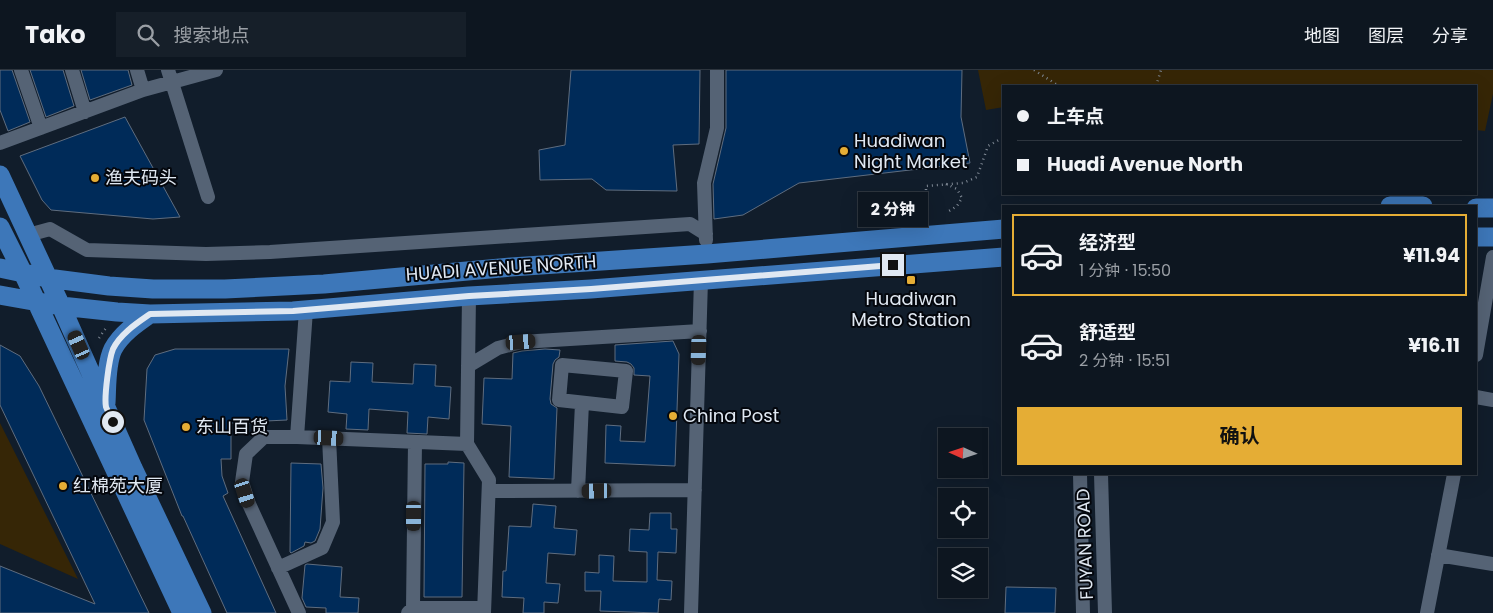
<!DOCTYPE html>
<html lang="zh">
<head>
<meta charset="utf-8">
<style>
	:root { --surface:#0d1620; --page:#161f29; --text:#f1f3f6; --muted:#9a9fa5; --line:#2d353e; --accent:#e5ad35 }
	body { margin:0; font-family:Poppins,"Noto Sans SC",sans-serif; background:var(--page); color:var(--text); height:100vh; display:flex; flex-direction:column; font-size:19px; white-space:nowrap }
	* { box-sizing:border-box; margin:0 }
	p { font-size:16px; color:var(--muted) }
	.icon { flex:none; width:28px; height:28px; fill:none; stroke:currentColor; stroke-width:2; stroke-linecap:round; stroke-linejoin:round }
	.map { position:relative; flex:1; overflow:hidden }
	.side { position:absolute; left:1002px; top:135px; width:475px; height:270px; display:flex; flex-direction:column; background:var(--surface); border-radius:0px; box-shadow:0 5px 20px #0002,0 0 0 1px var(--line) }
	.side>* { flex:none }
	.hud { position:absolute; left:1002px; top:15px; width:475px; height:110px; border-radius:0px; box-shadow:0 5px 20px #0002,0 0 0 1px var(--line); display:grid; align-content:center; height:110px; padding:0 15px; background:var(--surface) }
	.needle { width:32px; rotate:273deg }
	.controls { position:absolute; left:938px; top:358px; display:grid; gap:10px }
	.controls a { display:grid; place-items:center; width:50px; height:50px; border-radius:0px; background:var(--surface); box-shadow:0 5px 20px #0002,0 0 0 1px var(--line); font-size:25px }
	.end { position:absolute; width:22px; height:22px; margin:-11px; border:6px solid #e0e8f2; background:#111; box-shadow:0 0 0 2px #111 }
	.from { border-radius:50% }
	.bubble { position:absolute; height:35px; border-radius:0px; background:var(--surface); box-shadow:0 5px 20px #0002,0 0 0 1px var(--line); font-size:16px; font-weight:700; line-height:35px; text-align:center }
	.car { position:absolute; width:15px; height:30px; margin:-15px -8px; border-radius:6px; box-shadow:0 0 4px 1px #0007; background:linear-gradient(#222 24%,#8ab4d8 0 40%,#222 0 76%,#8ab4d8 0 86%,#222 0) }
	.hud b { display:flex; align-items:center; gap:18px; height:48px; font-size:19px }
	.hud b+b { border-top:1px solid var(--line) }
	.hud i { width:12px; height:12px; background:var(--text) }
	ul { padding:9px 0 0; list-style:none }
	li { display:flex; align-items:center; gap:15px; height:82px; margin:0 10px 8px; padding:0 5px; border:2px solid transparent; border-radius:0px }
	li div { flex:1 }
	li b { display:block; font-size:19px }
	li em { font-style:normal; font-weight:700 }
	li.on { border-color:var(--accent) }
	li>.icon { width:45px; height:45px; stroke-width:1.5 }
	.primary-button { display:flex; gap:10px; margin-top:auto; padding:10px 15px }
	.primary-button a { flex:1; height:58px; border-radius:0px; background:var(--accent); color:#111; font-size:20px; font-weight:700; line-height:58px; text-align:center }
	header { display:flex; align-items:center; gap:30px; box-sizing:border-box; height:70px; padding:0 25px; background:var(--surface); border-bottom:1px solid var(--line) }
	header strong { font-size:24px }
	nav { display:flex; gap:28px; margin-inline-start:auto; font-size:18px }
	.search { width:350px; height:45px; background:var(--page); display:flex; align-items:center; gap:12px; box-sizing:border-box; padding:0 18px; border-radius:0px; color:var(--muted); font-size:19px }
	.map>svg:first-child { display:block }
</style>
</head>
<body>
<header>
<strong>Tako</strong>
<div class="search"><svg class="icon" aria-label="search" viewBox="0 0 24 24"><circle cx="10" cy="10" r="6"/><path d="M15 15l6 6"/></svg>搜索地点</div>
<nav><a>地图</a><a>图层</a><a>分享</a></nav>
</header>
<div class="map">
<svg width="1493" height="543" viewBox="0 0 1493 543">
	<rect width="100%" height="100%" fill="#111d2b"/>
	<path fill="#362606" d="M978,0H1493V24L1485,61L1476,60V16H1004V37L986,40Z
		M0,353L78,509L0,474Z"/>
	<path fill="#002b59" stroke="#5f6d7f" d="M0,0H12L30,52L8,61L0,40Z
		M30,0H63L74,36L46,47Z
		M81,0H128L132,15L90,30Z
		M571,0H700L699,74L673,75L677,121L606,120L592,109L540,110L539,80L565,75Z
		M726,0H962L961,47L970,93L799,113L743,145L714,149L713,114L726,58Z
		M125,47L180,147L153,149L51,140L42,130L20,86Z
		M673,271L679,284L675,396L605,393L606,355L621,356L620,371L645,372L650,306L634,305V298L631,294L627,292L615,291V275Z
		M0,275L20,286L39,316L149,543H0V496L95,534L0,335Z
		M175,279H289L285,316L287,350L266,351V353H231V389H221L222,406L228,423L223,426L276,543H227L183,446H182L144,350L147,299L155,285Z
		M545,279L560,280L559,287L555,290L553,294L550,329L551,334L557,338L554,409L509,407L511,356L482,354L484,308L512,309L513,283L522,281Z
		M351,292L373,293L372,312L413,314L414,294L436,295L435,316L451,317L449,349L428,347L427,364L407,363L408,342L369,339L368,360L346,359L347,344L328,342L330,311L350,312Z
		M448,392L464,393L462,527H424L425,394H448Z
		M291,393L321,394L323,418L320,459L315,471L311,473L305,472L304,476L291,483L290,482Z
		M533,434L556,436L554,458L577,460L575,485L548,483L546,513L560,514L558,533L544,532V543H523L524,528L502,527L503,501H506L509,456L531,457Z
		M650,443H671V459H677L676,483L658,482L657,510L672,511L671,530L659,529L658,543L600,541L601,521H585V502L599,503V485L614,486L613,511L647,512V482L629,481L630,459L649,460Z
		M307,494L342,497L340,527L359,528L358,543H326V538L306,537L302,528L305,495Z
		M1006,517L1056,518L1055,543H1005Z"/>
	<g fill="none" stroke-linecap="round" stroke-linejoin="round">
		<path stroke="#808a96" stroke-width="2.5" stroke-dasharray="1 4" stroke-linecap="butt" d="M1034,0L1059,16
			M1156,16L1161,0
			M946,114L957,119L962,128L957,136L949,141
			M1162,124V126
			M918,143L926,129V116L963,113L977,107L988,76L1004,67
			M99,268L106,258"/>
		<path stroke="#556375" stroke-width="14" d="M21,0L41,58
			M72,0L85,42
			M137,0L143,20
			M168,0L208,127
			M0,73L143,20L216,0
			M28,165L50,159L87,180L206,184L270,182L690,154L706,164
			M706,170L704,113L717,58V0
			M469,226L467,374L489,410L484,543
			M1476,285L1493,187
			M562,295L626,301L622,337L559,330Z
			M468,296L498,278L521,272L700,261
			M1476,327L1493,330
			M297,367L306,240
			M1080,404L1083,543
			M1101,404L1105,543
			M489,421L695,420
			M578,421L582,333
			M1438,485L1493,494
			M278,498L322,478L333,452L329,368
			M413,538L415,372
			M299,543L249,434L242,412L246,384L264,367H297L467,374
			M408,543L413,538H484
			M691,543L701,210
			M1427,543L1454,404"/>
		<path stroke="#3d77b9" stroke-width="19" d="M0,105L61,236L133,398L202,543
			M1390,136H1423
			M1476,138H1493
			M0,157L23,203L182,543
			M1476,167H1493
			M0,198L47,208L109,216L153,219H225L324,214L511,197L707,184L1004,159
			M0,225L61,236L117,242L150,244L293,241L469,226L591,219L1004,187
			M106,333C107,316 106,293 113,279C121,264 137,253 150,244"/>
	</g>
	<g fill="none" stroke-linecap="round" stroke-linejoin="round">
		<path stroke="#e0e8f2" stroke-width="6" d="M113,352C111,347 108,342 106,337C104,327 109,289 113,279C120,264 137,253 150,244L293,241L469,226L591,219L893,195"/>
	</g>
	<g fill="#e5ad35" stroke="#04070d" stroke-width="2">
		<circle cx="844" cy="81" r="5"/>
		<circle cx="95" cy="108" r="5"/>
		<rect x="906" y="205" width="10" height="10" rx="2.5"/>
		<circle cx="673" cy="346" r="5"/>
		<circle cx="186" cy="357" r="5"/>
		<circle cx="63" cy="416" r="5"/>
	</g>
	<g text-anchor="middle" stroke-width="4" stroke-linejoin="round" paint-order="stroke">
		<g font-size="18" fill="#e0e8f2" stroke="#04070d" text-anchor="start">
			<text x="854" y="77">Huadiwan<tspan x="854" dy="21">Night Market</tspan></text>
			<text x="105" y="114">渔夫码头</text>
			<text x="911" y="235" text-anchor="middle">Huadiwan<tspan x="911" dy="21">Metro Station</tspan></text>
			<text x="683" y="352">China Post</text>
			<text x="196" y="363">东山百货</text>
			<text x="73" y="422">红棉苑大厦</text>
		</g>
		<g font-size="18" fill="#e0e8f2" stroke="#04070d">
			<text transform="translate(501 198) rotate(-4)" y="6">HUADI AVENUE NORTH</text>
			<text transform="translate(1085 474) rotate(-92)" y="6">FUYAN ROAD</text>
		</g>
	</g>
</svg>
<div class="controls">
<a><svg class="needle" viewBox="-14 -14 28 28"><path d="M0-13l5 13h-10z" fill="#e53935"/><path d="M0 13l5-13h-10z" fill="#9a9fa5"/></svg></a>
<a><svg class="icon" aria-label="locate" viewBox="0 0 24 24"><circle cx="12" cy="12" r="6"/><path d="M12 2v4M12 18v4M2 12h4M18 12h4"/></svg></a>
<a><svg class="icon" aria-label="layers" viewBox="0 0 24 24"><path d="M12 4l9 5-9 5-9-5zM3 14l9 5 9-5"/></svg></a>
</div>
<i class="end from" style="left:113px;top:352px"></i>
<i class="end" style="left:893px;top:195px"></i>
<div class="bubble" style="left:858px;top:122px;width:70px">2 分钟</div>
<i class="car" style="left:521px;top:272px;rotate:86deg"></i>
<i class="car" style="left:79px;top:275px;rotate:336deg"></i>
<i class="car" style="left:699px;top:280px;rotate:182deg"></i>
<i class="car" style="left:329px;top:368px;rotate:93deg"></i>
<i class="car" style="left:597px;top:421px;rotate:269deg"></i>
<i class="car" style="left:245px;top:423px;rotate:162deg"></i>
<i class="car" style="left:414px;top:446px;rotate:180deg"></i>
<div class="hud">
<b><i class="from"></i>上车点</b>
<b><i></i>Huadi Avenue North</b>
</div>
<section class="side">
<ul>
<li class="on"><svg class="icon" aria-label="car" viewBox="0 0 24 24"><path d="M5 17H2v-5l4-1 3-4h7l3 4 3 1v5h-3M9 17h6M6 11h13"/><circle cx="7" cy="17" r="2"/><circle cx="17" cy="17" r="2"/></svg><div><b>经济型</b><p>1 分钟 · 15:50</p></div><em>¥11.94</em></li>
<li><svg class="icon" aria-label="car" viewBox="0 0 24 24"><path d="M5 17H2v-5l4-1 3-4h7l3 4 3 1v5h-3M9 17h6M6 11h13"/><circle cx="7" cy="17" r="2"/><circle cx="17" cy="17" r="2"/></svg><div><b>舒适型</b><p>2 分钟 · 15:51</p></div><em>¥16.11</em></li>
</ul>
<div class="primary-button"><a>确认</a></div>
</section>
</div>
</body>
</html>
